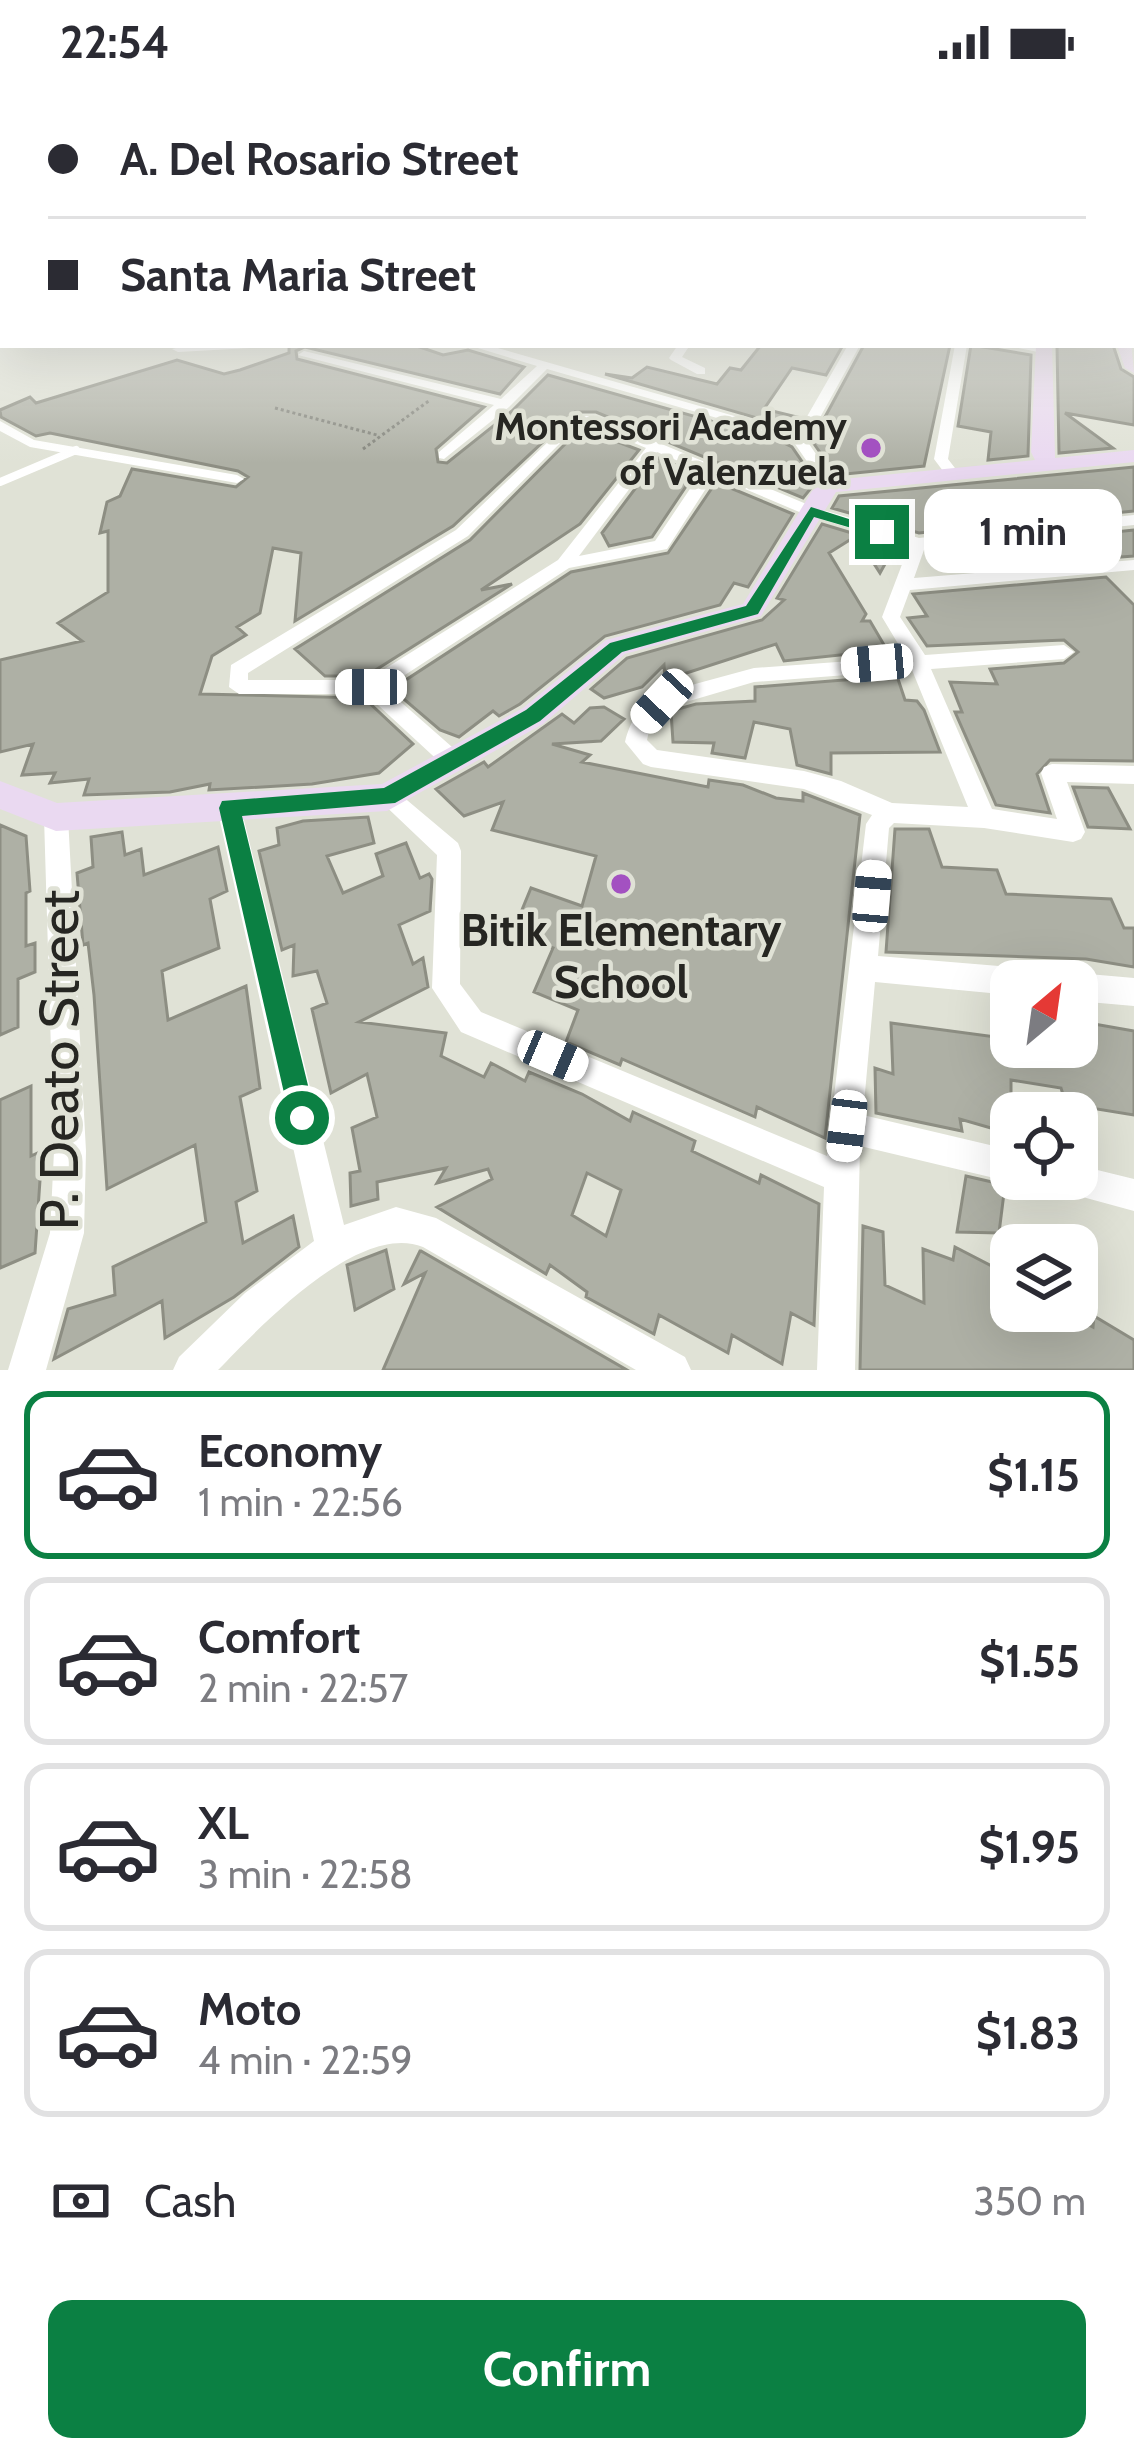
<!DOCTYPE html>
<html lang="en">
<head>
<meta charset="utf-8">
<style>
	:root { --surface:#fff; --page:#f7f7f7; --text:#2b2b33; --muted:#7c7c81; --line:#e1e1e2; --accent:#0b8043 }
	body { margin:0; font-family:Cabin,sans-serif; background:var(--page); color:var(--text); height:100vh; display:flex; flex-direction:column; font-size:45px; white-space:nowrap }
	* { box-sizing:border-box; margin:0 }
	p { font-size:39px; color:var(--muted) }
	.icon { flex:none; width:66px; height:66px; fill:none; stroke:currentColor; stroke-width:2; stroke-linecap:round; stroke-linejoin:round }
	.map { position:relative; height:1286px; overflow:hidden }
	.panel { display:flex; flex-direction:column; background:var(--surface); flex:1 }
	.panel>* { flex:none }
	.banner { position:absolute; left:0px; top:0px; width:1134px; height:264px; box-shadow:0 12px 48px #0002; display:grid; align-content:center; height:264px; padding:0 48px; background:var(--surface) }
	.needle { width:78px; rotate:29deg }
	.controls { position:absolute; left:990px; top:876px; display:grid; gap:24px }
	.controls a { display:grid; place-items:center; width:108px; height:108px; border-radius:24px; background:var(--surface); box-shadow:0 12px 48px #0002; font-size:60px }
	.end { position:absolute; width:54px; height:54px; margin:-27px; border:15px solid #0b8043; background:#fff; box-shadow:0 0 0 6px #fff }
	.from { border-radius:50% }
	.bubble { position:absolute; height:84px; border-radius:24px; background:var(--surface); box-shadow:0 12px 48px #0002; font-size:39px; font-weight:700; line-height:84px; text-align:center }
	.car { position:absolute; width:36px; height:72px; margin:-36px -18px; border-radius:15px; box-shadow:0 0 9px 3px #0007; background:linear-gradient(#fff 24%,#345 0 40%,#fff 0 76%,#345 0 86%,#fff 0) }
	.banner b { display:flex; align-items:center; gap:42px; height:114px; font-size:45px }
	.banner b+b { border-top:3px solid var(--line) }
	.banner i { width:30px; height:30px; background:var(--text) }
	ul { padding:21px 0 0; list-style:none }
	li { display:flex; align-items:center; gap:36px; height:168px; margin:0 24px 18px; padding:0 24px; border:6px solid var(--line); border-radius:24px }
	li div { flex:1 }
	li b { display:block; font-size:45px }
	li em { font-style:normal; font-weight:700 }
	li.active { border-color:var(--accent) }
	li>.icon { width:108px; height:108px; stroke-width:1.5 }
	.pay { display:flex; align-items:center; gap:30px; height:132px; padding:0 48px; font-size:45px }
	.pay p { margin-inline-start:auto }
	.button { display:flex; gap:24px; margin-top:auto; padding:24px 48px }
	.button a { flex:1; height:138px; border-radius:24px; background:var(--accent); color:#fff; font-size:48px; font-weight:700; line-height:138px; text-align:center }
	.status { display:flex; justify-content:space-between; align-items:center; height:84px; padding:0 60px; background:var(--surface); direction:ltr }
	.status svg { height:33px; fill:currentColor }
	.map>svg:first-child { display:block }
</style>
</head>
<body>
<div class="status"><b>22:54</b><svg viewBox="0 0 49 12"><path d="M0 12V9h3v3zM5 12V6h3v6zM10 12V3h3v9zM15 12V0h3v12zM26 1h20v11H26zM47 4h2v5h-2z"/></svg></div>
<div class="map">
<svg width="1134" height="1286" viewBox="0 0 1134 1286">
	<rect width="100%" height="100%" fill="#e0e2d6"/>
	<path fill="#aeb0a5" stroke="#8d8e83" stroke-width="3" fill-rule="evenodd" d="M289,261H414L443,271L468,266L524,283L500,310L305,263L296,267L297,275L484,323L436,365L438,378L447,379L512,327L548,291L778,356L792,363L816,398L803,414L596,328H575L453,442L295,537L301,469L273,464L260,529L237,543L246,551L212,572L200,610L364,614L413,660L379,689L312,700L209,706L210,700L170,708L84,711L89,695L50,699L55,689L22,691L33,660L0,668V576L82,557L58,539L108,508V447L100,449L107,418L120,412L132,385L236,403L248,393L238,387L50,349L36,352L1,333L0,326L30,313L36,319L177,276L224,290L240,286L289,269Z
		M761,261H843L826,291L792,284L764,325L801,334L795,345L605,290L632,294L647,283L717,300L730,284L741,286Z
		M864,261H950L924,382L836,391L812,357Z
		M971,261L1031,271L1028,372L988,376L991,348L958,342Z
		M1057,261H1113L1121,285L1134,293V341L1065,329L1113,364L1059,369Z
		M581,344L639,366L580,440L481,506L512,500L366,592H325L295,565L470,456Z
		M658,374L695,389L652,453L609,462L602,449Z
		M1134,383V427L919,449L832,424L839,412Z
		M716,398L793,430L748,503L734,499L720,521L605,552L520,620L499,632L493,627L459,653L440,646L392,605L571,488L668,469Z
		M822,440L895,462L880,489L856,452L829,469L866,530L862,537H870L887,566L784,577L776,560L665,596L664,581L642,603L604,614L591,605L627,574L762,536L784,516L777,514Z
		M1134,446V472L978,484L960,464Z
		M1106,493L1134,521V677L1050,676L1037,690L1050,729L996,721L955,628H962L950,598L997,600L990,585L1064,579L1078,568L1064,556L927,562L908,534L927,532L913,510Z
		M869,594L898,595L905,616L917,617L924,626L940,668L831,669V690L797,681L790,645L754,638L745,674L712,669L714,659L673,658L671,627L696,620L755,617V603Z
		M604,623L624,635L601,657L552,660L590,671L582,678L708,703L709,696L743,701L776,714L803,717V709L860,731L825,1054L757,1023L755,1033L622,975L620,981L566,958L578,926L534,908L553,864L512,850L531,804L582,822L596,772L492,746L503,718L464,732L436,705L484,678L488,683L562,630L574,639L590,624Z
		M1073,703L1108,704L1130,745L1088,743Z
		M368,733L374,759L327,772L343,809L383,792L376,770L406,759L420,794L429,790L432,795L430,827L399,841L413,880L423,874L428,903L359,938L446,949L441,972L484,993L491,979L525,997L529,988L582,1010L630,1037L633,1028L695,1057L692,1067L759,1099L761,1091L819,1120L814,1241L791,1229L782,1280L732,1251L728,1269L659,1231L654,1250L586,1213L587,1208L550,1181L546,1190L437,1123L492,1095L488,1085L437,1099L446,1084L377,1098L378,1115L351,1122L350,1089L360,1087L352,1044L377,1033L367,990L331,1009L312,925L327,919L317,887L293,892L294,861L282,866L259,767L279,761L277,744L303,737ZM587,1089L621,1106L606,1152L572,1131Z
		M0,741L26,752L30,807L26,809V862L35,859V888L18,895V943L0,951Z
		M895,745H929L942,783L997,786L1006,810L1111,815L1124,844H1134V883L1086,875L886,868Z
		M122,748L125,771L141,765L144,791L218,763L227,807L210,815L219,864L162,887L168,936L246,902L260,1004L240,1013L257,1107L236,1118L243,1159L293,1132L299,1163L234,1213L165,1254L162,1217L54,1275L68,1225L115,1211L113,1183L206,1138L195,1061L107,1105L94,911L88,859L83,861L77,789L93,783L91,753Z
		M1077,937L1134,947V1031L1066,1020L1061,1004L1011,996V1017L999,1019L1005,1048L960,1035L962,1047L876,1029L875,984L893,990L891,939L1011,955V963H1077Z
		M31,1002V1072L42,1067L35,1169L0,1184V1016Z
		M966,1092L1005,1101L999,1149L957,1148Z
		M863,1142L883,1148L885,1201L924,1219L923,1165L953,1176L955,1163L1011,1192V1227H1063L1093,1243L1094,1232L1134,1256V1286H860Z
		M386,1166L394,1205L355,1226L347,1181Z
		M420,1167H421L627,1286H383L425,1189L404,1200Z"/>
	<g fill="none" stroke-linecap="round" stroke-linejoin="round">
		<path stroke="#81827a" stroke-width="3" stroke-dasharray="3 3" stroke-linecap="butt" d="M275,324L377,351
			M363,365L430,316"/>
		<path stroke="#fff" stroke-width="8" d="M0,398L76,366"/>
		<path fill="#fff" fill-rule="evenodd" d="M1131,218H1134V224H1131Z
			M0,223L3,224V230L0,229Z
			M188,261H256L250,264L178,268L172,265Z
			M468,261H487L797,350L848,261H860L807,357L838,402L826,405L795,360L780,352L547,285L509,323L444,375L439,374V368L494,321L298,271L304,267L501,315L537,282Z
			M678,261H690L682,273L705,284V290H697L671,276L669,274Z
			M955,261H967L948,375L958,388L951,392L946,391L934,375Z
			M1004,261H1033L1049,266L1043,269Z
			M575,332H594L816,424L919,454L1134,431V441L925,463L914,494L1134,476V486L910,506L900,533L925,571L1064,561L1074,568L1064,575L931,585L992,725L1057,735L1041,689L1044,683L1052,680L1134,682V700L1067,698L1085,748L1081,755L1073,758L984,744L894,739L889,744L878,872L1011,883L1021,887L1025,897H1011V911L875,898L863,1031L1011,1066V1095H1018L1011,1098L860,1062L855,1286H817L824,1103L461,948L432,904L437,771L376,713L379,706L387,703L395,706L458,759L461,767L460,900L481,928L827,1072L866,740L872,731L804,705L651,683L643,680L625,658C630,637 641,618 662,609L754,584L906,573L882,533L909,462L804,430L714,392L667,465L569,484L385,604L460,670L463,676L460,682H444L366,610H239L229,603L231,581L456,446ZM587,339L646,364L558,476L367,596H248V589L468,452L579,340ZM657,368L702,387L655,457L579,472ZM912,586L968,723L892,719L841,697L804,687L657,666L647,656L650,643L669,623L754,598Z
			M0,337L34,356L237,391L244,395L237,399L30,363L0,347Z
			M229,714L237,717L241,724L344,1141L396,1123L436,1134L685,1273L691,1286H636L423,1163C359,1137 260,1243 218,1286H173L179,1273L245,1209L314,1157L217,724L221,717Z
			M56,723L64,726L68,733L86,1067L84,1149L46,1286H8L50,1149L54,1067L44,733L48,726Z
			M1077,889L1134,894V922L1077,917V897H1066Z
			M1077,1081L1134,1095V1127L1057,1106L1052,1095H1077Z"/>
		<path fill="#ead9f1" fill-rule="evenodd" d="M1131,258L1134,289L1125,284L1117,261Z
			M1036,261H1052L1055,374L1134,366V378L836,408L761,532L625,570L543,640L387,727L56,747L0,725V697L57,719L382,700L523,624L606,556L743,520L812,407L823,397L1035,376L1031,368Z"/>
	</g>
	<linearGradient id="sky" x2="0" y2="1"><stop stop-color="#9bb1e0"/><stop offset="0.53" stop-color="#f1f2ed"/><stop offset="1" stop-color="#f1f2ed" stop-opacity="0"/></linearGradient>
	<rect width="1134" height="379" fill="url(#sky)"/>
	<path fill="#0b8043" d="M811,423L890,448L882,453L814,433L758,530L622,568L540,637L395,719L242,732L316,1034L302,1048L292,1044L219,724L222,717L384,704L526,626L610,559L746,522Z"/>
	<g fill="#a351c1" stroke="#e0e2d6" stroke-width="4.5">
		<circle cx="871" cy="364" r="12"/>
		<circle cx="621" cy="800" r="12"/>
	</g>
	<g text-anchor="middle" stroke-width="9" stroke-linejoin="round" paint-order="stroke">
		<g font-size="39" font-weight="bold" fill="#262622" stroke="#e0e2d6" text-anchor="end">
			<text x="847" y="356">Montessori Academy<tspan x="847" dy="45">of Valenzuela</tspan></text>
		</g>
		<g font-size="45" font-weight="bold" fill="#262622" stroke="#e0e2d6">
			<text x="621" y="862">Bitik Elementary<tspan x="621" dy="52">School</tspan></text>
		</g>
		<g font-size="54" fill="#262622" stroke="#e0e2d6">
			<text transform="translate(59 976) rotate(-90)" y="19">P. Deato Street</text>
		</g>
	</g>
</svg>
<div class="controls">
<a><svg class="needle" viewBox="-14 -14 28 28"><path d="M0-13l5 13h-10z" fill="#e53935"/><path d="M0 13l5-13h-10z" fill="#7c7c81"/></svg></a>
<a><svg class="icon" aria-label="locate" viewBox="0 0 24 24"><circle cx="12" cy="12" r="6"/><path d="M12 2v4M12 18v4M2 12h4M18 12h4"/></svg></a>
<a><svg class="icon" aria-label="layers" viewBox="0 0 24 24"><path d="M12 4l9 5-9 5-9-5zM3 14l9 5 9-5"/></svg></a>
</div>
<i class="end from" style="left:302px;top:1034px"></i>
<i class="end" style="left:882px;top:448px"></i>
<div class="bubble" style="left:924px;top:405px;width:198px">1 min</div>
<i class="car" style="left:877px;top:579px;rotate:265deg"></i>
<i class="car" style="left:371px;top:603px;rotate:270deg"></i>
<i class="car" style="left:662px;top:617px;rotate:223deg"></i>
<i class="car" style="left:872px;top:812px;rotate:5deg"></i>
<i class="car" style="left:553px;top:972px;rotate:113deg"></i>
<i class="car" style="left:847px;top:1042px;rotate:187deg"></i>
<div class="banner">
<b><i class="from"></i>A. Del Rosario Street</b>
<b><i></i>Santa Maria Street</b>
</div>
</div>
<section class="panel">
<ul>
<li class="active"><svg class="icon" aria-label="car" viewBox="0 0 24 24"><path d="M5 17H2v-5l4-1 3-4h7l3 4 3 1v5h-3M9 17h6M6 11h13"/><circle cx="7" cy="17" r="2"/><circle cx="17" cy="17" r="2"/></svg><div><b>Economy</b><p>1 min · 22:56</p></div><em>$1.15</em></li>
<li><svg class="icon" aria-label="car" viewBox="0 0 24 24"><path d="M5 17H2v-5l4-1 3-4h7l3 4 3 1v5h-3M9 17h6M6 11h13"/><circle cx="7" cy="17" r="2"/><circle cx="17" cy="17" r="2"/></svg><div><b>Comfort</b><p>2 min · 22:57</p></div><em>$1.55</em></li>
<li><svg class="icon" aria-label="car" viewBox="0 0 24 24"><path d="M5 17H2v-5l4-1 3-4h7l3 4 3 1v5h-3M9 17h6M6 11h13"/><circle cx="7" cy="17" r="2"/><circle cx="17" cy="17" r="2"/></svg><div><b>XL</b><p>3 min · 22:58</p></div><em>$1.95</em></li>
<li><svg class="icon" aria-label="car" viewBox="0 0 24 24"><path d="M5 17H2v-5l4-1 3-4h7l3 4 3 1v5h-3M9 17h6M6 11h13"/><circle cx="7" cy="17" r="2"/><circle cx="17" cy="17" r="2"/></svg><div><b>Moto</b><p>4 min · 22:59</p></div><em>$1.83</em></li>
</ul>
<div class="pay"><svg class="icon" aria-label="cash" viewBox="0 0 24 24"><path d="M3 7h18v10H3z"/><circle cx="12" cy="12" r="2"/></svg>Cash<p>350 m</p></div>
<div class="button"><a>Confirm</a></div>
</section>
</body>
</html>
